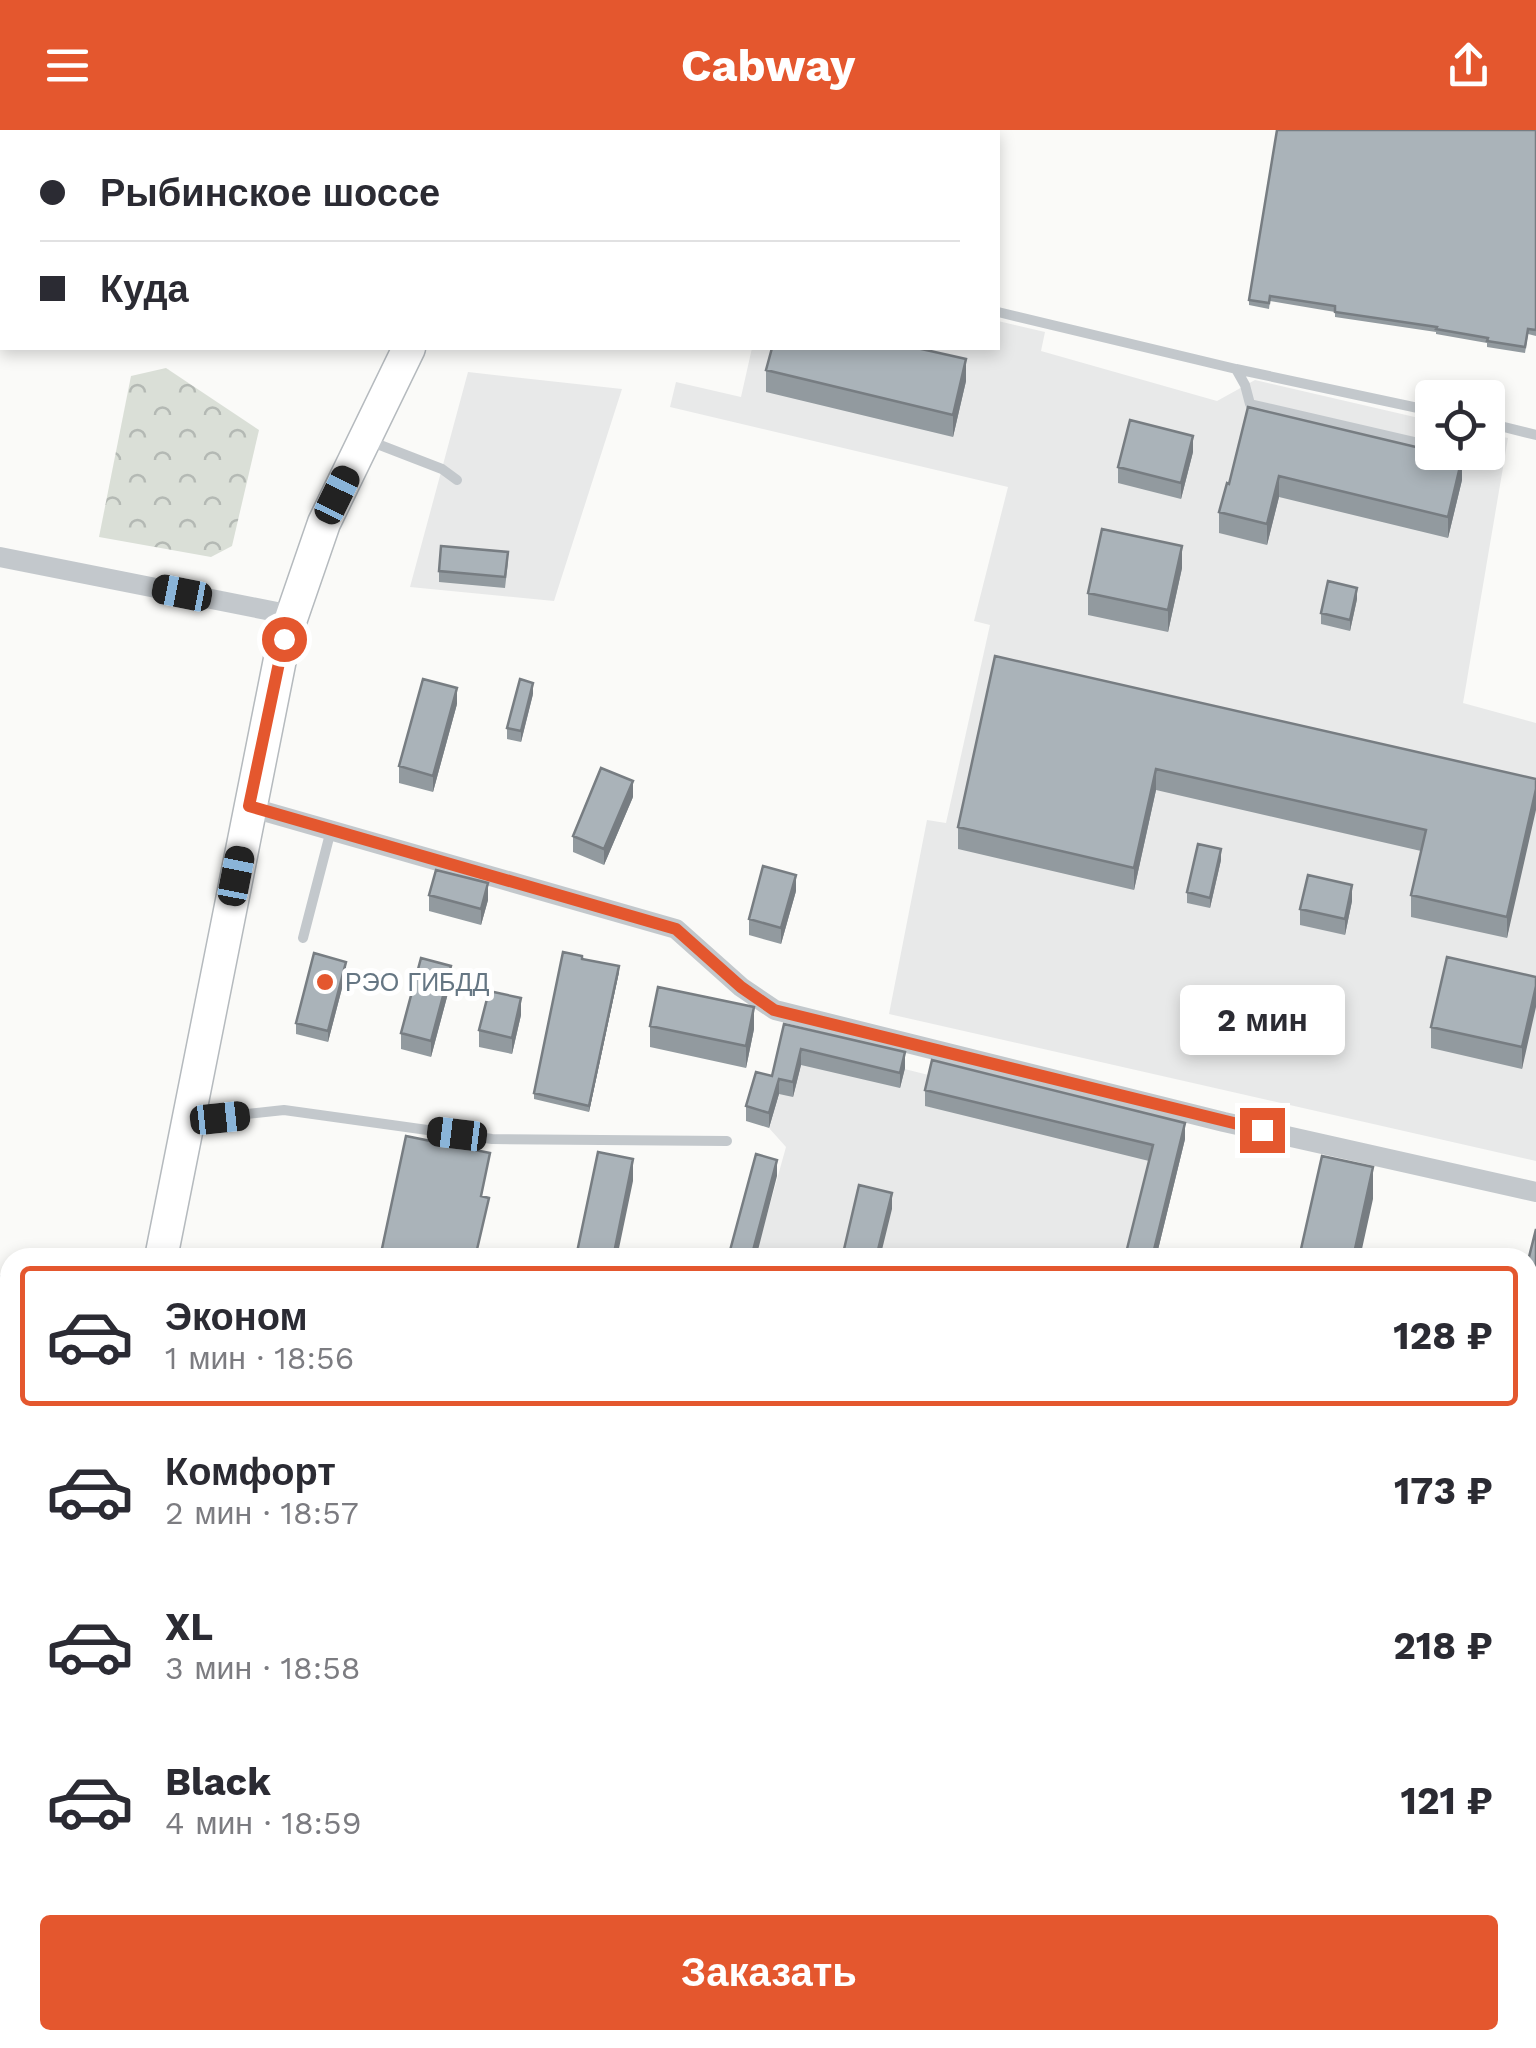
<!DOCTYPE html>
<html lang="ru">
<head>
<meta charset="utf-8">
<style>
	:root { --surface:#fff; --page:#f7f7f7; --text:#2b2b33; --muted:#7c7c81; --line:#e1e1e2; --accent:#e4572e }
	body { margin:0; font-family:"Work Sans",sans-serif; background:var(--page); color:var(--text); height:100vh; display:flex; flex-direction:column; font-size:38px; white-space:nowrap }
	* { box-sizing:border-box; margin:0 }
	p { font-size:32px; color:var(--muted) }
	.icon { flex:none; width:55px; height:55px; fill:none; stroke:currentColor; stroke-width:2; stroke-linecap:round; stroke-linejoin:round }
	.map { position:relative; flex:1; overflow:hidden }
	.drawer { position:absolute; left:0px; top:1118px; width:1538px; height:802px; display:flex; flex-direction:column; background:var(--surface); border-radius:30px 30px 0 0; box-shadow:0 5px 15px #0003 }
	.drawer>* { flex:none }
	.guide { position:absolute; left:0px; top:0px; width:1000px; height:220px; box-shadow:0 5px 15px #0003; display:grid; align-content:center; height:220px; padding:0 40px; background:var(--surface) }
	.buttons { position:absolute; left:1415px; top:250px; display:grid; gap:20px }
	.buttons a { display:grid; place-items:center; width:90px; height:90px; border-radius:10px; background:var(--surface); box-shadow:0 5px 15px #0003; font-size:50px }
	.end { position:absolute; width:45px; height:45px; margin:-22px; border:12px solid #e4572e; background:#fff; box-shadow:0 0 0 5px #fff }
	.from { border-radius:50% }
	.bubble { position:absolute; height:70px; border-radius:10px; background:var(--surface); box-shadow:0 5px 15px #0003; font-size:32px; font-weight:700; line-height:70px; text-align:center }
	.car { position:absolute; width:30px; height:60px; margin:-30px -15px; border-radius:12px; box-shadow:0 0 8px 2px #0007; background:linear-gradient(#222 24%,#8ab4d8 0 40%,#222 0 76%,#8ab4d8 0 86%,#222 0) }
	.guide b { display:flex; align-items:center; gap:35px; height:95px; font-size:38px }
	.guide b+b { border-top:2px solid var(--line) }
	.guide i { width:25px; height:25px; background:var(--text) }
	ul { padding:18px 0 0; list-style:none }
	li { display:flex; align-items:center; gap:30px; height:140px; margin:0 20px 15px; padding:0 20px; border:5px solid transparent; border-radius:10px }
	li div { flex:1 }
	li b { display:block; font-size:38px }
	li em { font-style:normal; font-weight:700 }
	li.current { border-color:var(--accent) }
	li>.icon { width:90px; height:90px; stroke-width:1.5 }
	.action { display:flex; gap:20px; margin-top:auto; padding:20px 40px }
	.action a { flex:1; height:115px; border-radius:10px; background:var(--accent); color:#fff; font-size:40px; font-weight:700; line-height:115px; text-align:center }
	header { display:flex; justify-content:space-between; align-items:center; height:130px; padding:0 40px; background:var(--accent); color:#fff; font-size:45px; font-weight:700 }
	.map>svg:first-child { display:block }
</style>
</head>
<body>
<header><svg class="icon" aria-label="menu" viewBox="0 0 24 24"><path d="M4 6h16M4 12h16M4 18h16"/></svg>Cabway<svg class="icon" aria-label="share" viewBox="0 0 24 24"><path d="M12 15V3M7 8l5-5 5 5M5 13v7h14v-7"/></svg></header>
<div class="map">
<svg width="1536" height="1918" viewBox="0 0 1536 1918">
	<defs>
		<pattern id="forest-crowns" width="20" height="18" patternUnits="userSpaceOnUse" patternTransform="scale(2.5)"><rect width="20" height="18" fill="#dadfd7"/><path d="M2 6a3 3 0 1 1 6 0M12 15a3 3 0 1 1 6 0" fill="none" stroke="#b4b9b4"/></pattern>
	</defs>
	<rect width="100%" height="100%" fill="#fafaf8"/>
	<path fill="#e8e9e9" d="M998,191L1045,202L1041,221L1217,271L1255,250L1432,291V322H1488V304L1508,308L1463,573L1536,593V1031L889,884L927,690L946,693L990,495L974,491L1008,357L670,277L676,252L741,267L752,218H998Z
		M468,242L622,259L554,471L410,457Z
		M784,909L1185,1009L1156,1127L755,1128L786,1017L769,998L779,965Z
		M97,1910H1063L1062,1918H95Z"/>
	<path fill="#dadfd7" d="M1528,1258H1536V1918H1182L1180,1910H1528Z"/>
	<path fill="url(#forest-crowns)" d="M166,238L259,300L232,416L211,427L99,407L131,246Z"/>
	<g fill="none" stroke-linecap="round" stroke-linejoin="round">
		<g stroke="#b5babe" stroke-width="35">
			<path id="primary" d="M514,2L515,0
				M161,1128L284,509L324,393L409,218
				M0,1863L10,1825"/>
		</g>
		<path stroke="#c3c8cc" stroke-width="10" d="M998,182L1236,239L1432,281
			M1236,239L1245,255L1250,274L1432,316
			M1488,293L1536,305
			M367,310L442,339L457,350
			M1463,322L1472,325L1473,322
			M303,808L331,700
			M193,990L284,980L492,1009L727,1011
			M0,1150L10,1152
			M0,1241L10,1243
			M1528,1253H1536
			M1528,1355H1536
			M1528,1474H1536
			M1528,1541H1536
			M1528,1825H1536
			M1170,1910L1172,1918
			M1090,1918V1910
			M1468,1918L1536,1917"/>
		<path stroke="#c3c8cc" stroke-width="20" d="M0,427L292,485
			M249,677L676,799L741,857L775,880L1224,992L1536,1062
			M0,1427L10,1430"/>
		<use href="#primary" stroke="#fff" stroke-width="32"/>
	</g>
	<path fill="#929a9f" d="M1536,0V206L1528,204L1525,223L1487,217V213L1436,204V202L1335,187V182L1270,171L1269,179L1249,175V170Z
		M766,240L966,251L953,307L766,262Z
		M1248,277L1462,350L1448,408L1279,367L1267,415L1219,403V382L1229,354Z
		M1193,322L1181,369L1118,353V337Z
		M508,432L505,458L439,452V441Z
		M1182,438L1168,502L1088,485V463Z
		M1357,469L1350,501L1321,494V483Z
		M995,526L1536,649L1507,808L1411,787V765L1421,721L1156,660L1134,760L958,719V697Z
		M533,564L521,612L507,609V598Z
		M457,574L433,662L399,653V636Z
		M633,667L604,735L573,722V706Z
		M1221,730L1210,778L1187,773V762Z
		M796,761L781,814L749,805V789Z
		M429,765L488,770L481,795L429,781Z
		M1352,771L1345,805L1300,795V779Z
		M619,842L589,982L534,969V963Z
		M346,843L328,912L296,904V893Z
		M1536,847L1522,939L1431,918V897Z
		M451,852L431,927L401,919V903Z
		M521,885L512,924L479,917V900Z
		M784,894L905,938L900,958L801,935L793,967L779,964L769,998L746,991V976L772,946Z
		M650,896L754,899L746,938L650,917Z
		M925,960L1185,1009L1156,1128H1127V1119L1149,1031L925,976Z
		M1536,1099L1535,1190L1528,1188V1131Z
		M155,1910H336L334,1918H186Z
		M646,1910H760L759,1918H679Z"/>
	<path fill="#777d82" d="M966,229V251L953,307V285Z
		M1193,306V322L1181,369V353Z
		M1462,328V350L1448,408V387Z
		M1279,346V367L1267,415V394Z
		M1182,416V438L1168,502V480Z
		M1357,458V469L1350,501V490Z
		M533,553V564L521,612V601Z
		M457,558V574L433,662V646Z
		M1156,639V660L1134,760V738Z
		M633,651V667L604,735V719Z
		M1536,659V680L1507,808V787Z
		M1221,719V730L1210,778V768Z
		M796,745V761L781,814V798Z
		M488,753V770L481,795V779Z
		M1352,755V771L1345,805V789Z
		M346,832V843L328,912V901Z
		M451,836V852L431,927V911Z
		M619,836V842L589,982V976Z
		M1536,856V877L1522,939V917Z
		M521,868V885L512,924V908Z
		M754,877V899L746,938V916Z
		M801,919V935L793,967V952Z
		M905,922V938L900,958V943Z
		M779,949V964L769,998V983Z
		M1185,993V1009L1156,1128H1152Z
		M633,1029V1051L617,1128H613Z
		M777,1030V1046L756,1128H751Z
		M1373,1037V1069L1360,1128H1353Z
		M892,1063V1079L880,1128H876Z
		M331,1910H336L334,1918H329Z
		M755,1910H760L759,1918H754Z"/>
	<path fill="#aab3b9" stroke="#777d82" stroke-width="2.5" d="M1277,0H1536V200L1528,199L1525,217L1487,211L1488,208L1436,199L1437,197L1335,182V176L1270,166L1269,173L1249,170Z
		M772,218H917L966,229L953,285L766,240Z
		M1248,277L1462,328L1448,387L1279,346L1267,394L1219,382L1227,353L1229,354Z
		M1130,290L1193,306L1181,353L1118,337Z
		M1102,399L1182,416L1168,480L1088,463Z
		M441,416L508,422L505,447L439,441Z
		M1328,451L1357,458L1350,490L1321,483Z
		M995,526L1536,649V659L1507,787L1411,765L1426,700L1156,639L1134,738L958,697Z
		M423,549L457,558L433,646L399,636Z
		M520,549L533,553L521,601L507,598Z
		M601,638L633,651L604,719L573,706Z
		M1198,714L1221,719L1210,768L1187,762Z
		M763,736L796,745L781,798L749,789Z
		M436,740L488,753L481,779L429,765Z
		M1308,745L1352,755L1345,789L1300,779Z
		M563,822L582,826V829L619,836L589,976L534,963Z
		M314,823L346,832L328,901L296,893Z
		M1447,827L1536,847V856L1522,917L1431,897Z
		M421,828L451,836L431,911L401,903Z
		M658,857L754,877L746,916L650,896Z
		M489,861L521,868L512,908L479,900Z
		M784,894L905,922L900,943L801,919L793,952L779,949L769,983L746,976L756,942L772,946Z
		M932,930L1185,993L1152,1128H1138L1140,1122L1127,1119L1153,1015L925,960Z
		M406,1006L490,1023L481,1066L489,1068L475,1128H380Z
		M598,1022L633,1029L613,1128H578L576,1127Z
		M756,1024L777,1030L751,1128H728Z
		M1322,1026L1373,1037L1353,1128H1299Z
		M859,1055L892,1063L876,1128H842Z
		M1536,1099V1171L1535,1175L1528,1173V1131Z
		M188,1910H331L329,1918H269L243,1912L241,1918H186Z
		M389,1910H482L513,1918H387Z
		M735,1910H755L754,1915Z"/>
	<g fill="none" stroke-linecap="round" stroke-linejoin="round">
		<path stroke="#e4572e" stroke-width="12" d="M284,509L249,676L676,799L741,857L774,880L1262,1000"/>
	</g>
	<circle fill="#e4572e" stroke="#fff" stroke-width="4" cx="325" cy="852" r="10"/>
	<g text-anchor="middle" stroke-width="10" stroke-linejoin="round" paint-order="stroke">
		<g font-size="25" fill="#657683" stroke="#fff" text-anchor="start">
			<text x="345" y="861">РЭО ГИБДД</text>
		</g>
	</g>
</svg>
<div class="buttons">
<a><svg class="icon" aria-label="locate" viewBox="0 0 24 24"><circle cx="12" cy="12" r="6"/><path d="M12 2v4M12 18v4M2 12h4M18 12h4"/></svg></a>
</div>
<i class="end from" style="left:284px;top:509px"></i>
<i class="end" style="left:1262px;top:1000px"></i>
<div class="bubble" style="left:1180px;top:855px;width:165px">2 мин</div>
<i class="car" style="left:337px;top:365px;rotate:26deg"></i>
<i class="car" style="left:182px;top:463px;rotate:281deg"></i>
<i class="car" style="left:236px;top:746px;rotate:11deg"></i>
<i class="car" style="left:220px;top:988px;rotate:84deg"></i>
<i class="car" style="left:457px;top:1004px;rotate:277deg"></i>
<div class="guide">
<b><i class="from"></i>Рыбинское шоссе</b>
<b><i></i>Куда</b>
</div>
<section class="drawer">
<ul>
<li class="current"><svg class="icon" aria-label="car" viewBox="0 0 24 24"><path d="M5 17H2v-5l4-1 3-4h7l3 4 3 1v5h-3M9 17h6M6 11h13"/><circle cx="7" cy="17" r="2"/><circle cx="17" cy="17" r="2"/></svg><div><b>Эконом</b><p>1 мин · 18:56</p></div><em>128 ₽</em></li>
<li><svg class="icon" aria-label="car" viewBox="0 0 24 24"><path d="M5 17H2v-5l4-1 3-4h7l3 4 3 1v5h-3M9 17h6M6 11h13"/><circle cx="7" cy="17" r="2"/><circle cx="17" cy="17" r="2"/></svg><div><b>Комфорт</b><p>2 мин · 18:57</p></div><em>173 ₽</em></li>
<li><svg class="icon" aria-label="car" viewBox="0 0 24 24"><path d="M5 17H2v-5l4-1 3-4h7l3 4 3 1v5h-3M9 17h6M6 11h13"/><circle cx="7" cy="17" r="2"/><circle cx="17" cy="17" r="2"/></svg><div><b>XL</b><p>3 мин · 18:58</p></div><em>218 ₽</em></li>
<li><svg class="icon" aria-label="car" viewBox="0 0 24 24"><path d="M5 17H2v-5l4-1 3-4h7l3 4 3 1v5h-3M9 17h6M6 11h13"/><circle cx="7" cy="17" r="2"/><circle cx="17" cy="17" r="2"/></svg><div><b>Black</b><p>4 мин · 18:59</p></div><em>121 ₽</em></li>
</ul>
<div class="action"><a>Заказать</a></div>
</section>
</div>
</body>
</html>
